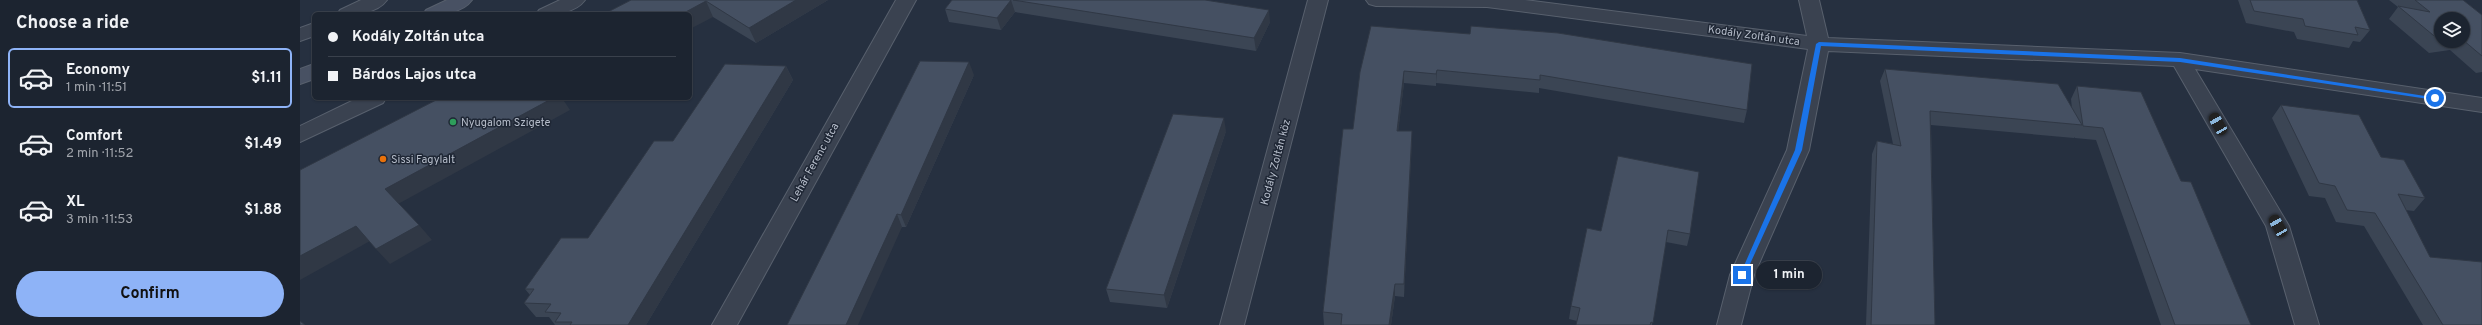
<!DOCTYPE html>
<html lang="en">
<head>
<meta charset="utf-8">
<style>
	:root { --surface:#1c2430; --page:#29303c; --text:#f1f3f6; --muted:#a0a4ab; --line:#3a414c; --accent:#8eb3f7 }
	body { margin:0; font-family:Overpass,sans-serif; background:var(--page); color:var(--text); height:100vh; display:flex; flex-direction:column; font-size:15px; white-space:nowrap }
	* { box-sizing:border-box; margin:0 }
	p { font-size:13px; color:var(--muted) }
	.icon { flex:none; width:22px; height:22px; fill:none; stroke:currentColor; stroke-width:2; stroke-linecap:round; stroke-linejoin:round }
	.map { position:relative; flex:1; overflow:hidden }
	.sheet { display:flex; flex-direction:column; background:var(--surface); width:300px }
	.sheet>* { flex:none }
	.hud { position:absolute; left:12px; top:12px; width:380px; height:88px; border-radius:6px; box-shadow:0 1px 3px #0004,0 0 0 1px var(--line); display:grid; align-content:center; height:88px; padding:0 16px; background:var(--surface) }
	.fabs { position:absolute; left:2134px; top:12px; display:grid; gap:8px }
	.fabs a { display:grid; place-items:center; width:36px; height:36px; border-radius:50%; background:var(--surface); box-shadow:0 1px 3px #0004,0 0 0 1px var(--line); font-size:20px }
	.end { position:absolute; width:18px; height:18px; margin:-9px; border:5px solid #1a73e8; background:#fff; box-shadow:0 0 0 2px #fff }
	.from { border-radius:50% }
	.bubble { position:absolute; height:28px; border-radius:14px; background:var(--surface); box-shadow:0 1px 3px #0004,0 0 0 1px var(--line); font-size:13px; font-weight:700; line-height:28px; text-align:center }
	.car { position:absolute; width:12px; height:24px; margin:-12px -6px; border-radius:5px; box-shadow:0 0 3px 1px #0007; background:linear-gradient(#222 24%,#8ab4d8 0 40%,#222 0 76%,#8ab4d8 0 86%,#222 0) }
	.hud b { display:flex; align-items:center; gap:14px; height:38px; font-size:15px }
	.hud b+b { border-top:1px solid var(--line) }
	.hud i { width:10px; height:10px; background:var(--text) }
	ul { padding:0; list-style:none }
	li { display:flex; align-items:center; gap:12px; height:60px; margin:0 8px 6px; padding:0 8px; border:2px solid transparent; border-radius:6px }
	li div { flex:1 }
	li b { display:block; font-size:15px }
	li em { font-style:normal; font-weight:700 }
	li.active { border-color:var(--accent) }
	li>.icon { width:36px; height:36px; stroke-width:1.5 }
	h2 { padding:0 16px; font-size:18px; line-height:48px }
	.action { display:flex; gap:8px; margin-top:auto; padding:8px 16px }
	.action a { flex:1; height:46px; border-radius:24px; background:var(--accent); color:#111; font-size:16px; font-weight:700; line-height:46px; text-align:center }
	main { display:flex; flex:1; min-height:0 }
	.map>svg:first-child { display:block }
</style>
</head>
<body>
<main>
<section class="sheet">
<h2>Choose a ride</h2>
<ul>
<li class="active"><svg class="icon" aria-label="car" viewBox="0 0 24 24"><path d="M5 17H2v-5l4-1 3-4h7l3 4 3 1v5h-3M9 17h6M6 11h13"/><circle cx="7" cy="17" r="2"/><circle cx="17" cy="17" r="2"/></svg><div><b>Economy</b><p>1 min · 11:51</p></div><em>$1.11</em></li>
<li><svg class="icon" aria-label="car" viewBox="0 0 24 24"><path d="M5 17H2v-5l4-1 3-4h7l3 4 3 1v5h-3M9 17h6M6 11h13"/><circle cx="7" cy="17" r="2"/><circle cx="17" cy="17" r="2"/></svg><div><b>Comfort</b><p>2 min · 11:52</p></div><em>$1.49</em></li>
<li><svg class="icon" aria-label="car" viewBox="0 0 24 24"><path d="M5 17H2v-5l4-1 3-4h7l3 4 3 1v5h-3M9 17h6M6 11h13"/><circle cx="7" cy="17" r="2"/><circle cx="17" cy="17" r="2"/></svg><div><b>XL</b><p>3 min · 11:53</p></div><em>$1.88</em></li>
</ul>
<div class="action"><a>Confirm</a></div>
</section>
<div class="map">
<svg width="2182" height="325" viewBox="0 0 2182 325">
	<rect width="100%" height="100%" fill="#263040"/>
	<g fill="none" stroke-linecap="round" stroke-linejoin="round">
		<g stroke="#58606d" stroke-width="2">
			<path id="minor" d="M61,0H87C76,15 54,14 37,14L40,10Z
				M260,0H285C274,15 252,14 236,14L239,10Z
				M596,0H616L437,325H412Z
				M1008,0H1028L944,325H920Z
				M1066,0H1225L1507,36L1499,0H1519L1528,38L1880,53L2182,98V112L1895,69L1989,226L2019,325H1995L1966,226L1874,66L1528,51L1509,150L1454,275L1441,325H1417L1430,275L1487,150L1508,49L1187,7L1076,6L1069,4Z
				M14,23V36L0,41V28Z
				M58,98H86L83,103L0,142V126Z"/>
		</g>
		<g stroke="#58606d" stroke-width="2">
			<path id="secondary" d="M147,0H172C161,15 139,14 123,14L126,10Z
				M14,64V79L0,84V69Z"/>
		</g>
		<use href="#minor" fill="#3a4250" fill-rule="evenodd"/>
		<use href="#secondary" fill="#485163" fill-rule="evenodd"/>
	</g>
	<path fill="#3b4554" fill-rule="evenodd" d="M331,0H528L456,43L413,17Z
		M652,0H905L970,22L956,51L715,12L701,30L649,22L645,9Z
		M1938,0H2057L2070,30L2060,42L2053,41L2049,48L1997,39L1994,32L1946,23Z
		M2089,0H2163L2182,15V72L2176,73L2150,50L2129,53L2089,19L2098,7ZM2141,19H2163V41H2141Z
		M1071,26L1447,110L1444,123L1239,88V93L1136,83V86L1104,83L1098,131H1112L1104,297L1095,296L1091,325H1024L1023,312L1053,129Z
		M486,66L493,80L346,325H255L249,317H236L224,303L230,295L225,289L288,238L373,141Z
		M1585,69L1772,109L1771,99L1777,86L1881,181L1951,325H1861L1796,140L1775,138V137L1774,138L1631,125L1635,325H1566L1572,154L1577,141L1593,144L1580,81Z
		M674,75L606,227H602L487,325Z
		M1981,105L2081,157L2125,198L2114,211L2105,210L2130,257L2182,325H2123L2064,226L2036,222L2025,198L2009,196L1972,118Z
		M926,131L867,308L810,302L806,289Z
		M1318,156L1390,234L1387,246L1366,242L1352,325H1276L1277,321L1269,319L1271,306L1301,231Z"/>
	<path fill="#303845" d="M496,0H528L456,43L449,28Z
		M711,0L715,12L701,30L697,18Z
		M406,1L413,17L390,29V14H382Z
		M969,10L970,22L956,51L954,38Z
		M669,62L674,75L606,227L601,215Z
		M486,66L493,80L346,325H328Z
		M1137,70L1136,83V86V74Z
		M1104,71V83L1097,143V131Z
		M253,98H262L270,110L98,204L85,189Z
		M924,118L926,131L867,308L864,295Z
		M1112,131V144L1104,297V284Z
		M597,214L602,227L558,325H546Z
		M119,225L132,240L90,264L76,249Z
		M56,226L70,241L0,280V256Z
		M1095,284V296L1091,325H1089Z"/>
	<path fill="#455062" stroke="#303845" d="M331,0H496L449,28L406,1L382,14H304Z
		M652,0H711L697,18L645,9Z
		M713,0H905L969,10L954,38Z
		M1950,0H2057L2070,30L2055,27L2058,35L2005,26L2003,19L1954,11Z
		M2115,0H2163L2182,15V56L2163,40V19H2141V40H2139L2098,6L2130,12Z
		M1071,26L1170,34L1171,26L1258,33L1452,64L1447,110L1240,75V80L1137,70L1136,74L1104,71L1097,131H1112L1104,284H1095L1089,325H1041L1042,314L1023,312L1043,129H1053L1060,72Z
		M620,61L669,62L601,215L597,214L546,325H487Z
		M425,64L486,66L328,325H270L272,322H255L261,313L245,312L251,304L224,303L234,289H225L261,238H288L354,141H373Z
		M1585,69L1758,84L1782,125L1630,111L1635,325H1571L1577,141L1601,146Z
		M1777,86L1841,92L1881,181L1891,182L1951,325H1875L1803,128L1783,126Z
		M140,98H253L85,189L119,225L76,249L56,226L0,256V170Z
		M1981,105L2059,115L2081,157L2104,160L2125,198L2098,194L2130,257L2182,262V325H2143L2075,213L2047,210L2035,186L2019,183Z
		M873,114L924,118L864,295L806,289Z
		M1318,156L1399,172L1390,234L1368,230L1353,323L1351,322L1350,325H1276L1280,308L1271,306L1287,228L1301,231Z
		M0,321L5,325H0Z"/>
	<path fill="#1a73e8" d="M1519,42L1880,58L2138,98L2135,100L1880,62L1521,46L1502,150L1445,275L1439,277L1495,150L1516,44Z"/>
	<circle fill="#2e9e5b" stroke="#1f2735" stroke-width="1.5" cx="153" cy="122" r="4"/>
	<circle fill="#e8710a" stroke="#1f2735" stroke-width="1.5" cx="83" cy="159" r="4"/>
	<g text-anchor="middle" stroke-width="3" stroke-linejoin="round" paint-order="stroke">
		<g font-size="11" fill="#b6bdca" stroke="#1f2735">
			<text transform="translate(1454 35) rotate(8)" y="4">Kodály Zoltán utca</text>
			<text transform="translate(514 162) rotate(-61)" y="4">Lehár Ferenc utca</text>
			<text transform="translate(975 162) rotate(-75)" y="4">Kodály Zoltán köz</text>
		</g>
		<g font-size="11" fill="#b6bdca" stroke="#1f2735" text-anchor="start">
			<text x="161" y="126">Nyugalom Szigete</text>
			<text x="91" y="163">Sissi Fagylalt</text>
		</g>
	</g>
</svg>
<div class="fabs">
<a><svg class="icon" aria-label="layers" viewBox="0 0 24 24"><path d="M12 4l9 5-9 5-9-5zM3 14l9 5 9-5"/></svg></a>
</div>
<i class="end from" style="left:2135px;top:98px"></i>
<i class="end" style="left:1442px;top:275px"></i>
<div class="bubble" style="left:1456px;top:261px;width:66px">1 min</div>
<i class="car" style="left:1918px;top:124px;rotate:330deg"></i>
<i class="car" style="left:1978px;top:226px;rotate:330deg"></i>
<div class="hud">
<b><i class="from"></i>Kodály Zoltán utca</b>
<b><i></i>Bárdos Lajos utca</b>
</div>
</div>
</main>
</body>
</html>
